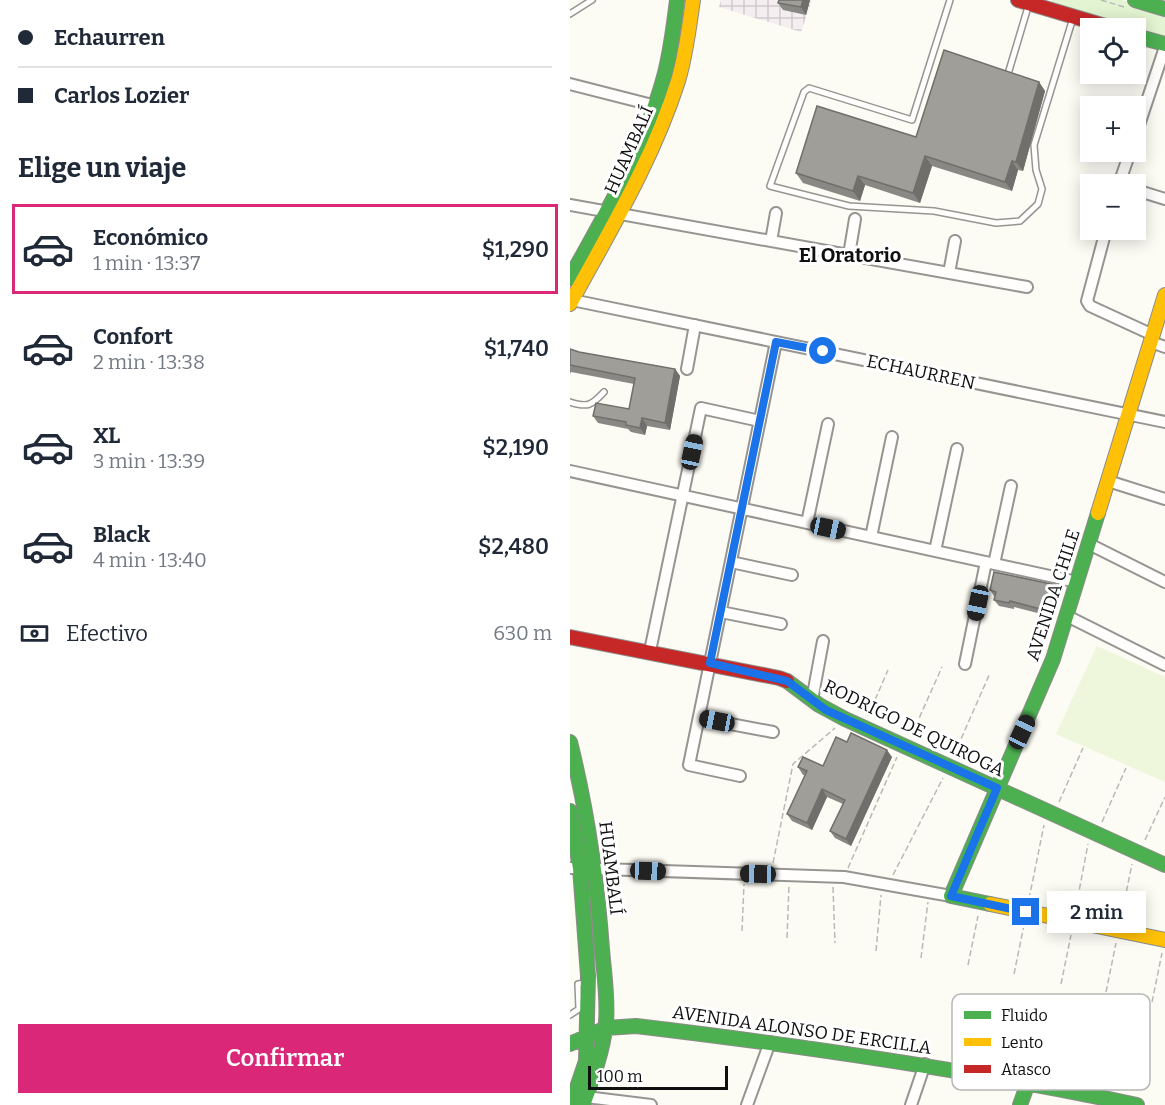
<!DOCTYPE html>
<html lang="es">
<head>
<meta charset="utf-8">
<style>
	:root { --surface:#fff; --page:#f2f2f3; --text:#1f2937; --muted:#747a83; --line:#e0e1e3; --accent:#db2777 }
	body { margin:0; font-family:Bitter,serif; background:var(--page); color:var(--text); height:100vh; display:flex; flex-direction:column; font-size:22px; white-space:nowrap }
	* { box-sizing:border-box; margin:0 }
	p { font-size:20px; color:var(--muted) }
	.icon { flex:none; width:33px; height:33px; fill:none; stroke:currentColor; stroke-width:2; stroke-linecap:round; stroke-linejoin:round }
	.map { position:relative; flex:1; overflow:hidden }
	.drawer { display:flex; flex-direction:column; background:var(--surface); width:570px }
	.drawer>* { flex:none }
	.hud { display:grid; align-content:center; height:132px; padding:0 18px; background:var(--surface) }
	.buttons { position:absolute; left:510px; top:18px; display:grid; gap:12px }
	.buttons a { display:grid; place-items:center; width:66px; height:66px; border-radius:0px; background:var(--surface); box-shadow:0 3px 15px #0003; font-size:30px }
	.scale { position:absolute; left:18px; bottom:15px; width:140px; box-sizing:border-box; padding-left:6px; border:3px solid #0f0f0f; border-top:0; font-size:16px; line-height:21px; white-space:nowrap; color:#0f0f0f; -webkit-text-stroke:4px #fff; paint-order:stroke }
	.end { position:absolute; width:27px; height:27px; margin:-14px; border:8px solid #1a73e8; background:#fff; box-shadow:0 0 0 3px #fff }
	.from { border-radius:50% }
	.bubble { position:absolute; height:42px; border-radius:0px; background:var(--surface); box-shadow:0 3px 15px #0003; font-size:20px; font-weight:600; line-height:42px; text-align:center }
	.car { position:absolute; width:18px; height:36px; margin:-18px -9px; border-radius:8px; box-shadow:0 0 4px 2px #0007; background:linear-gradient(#222 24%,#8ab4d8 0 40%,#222 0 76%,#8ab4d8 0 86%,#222 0) }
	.hud b { display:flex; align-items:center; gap:21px; height:57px; font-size:22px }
	.hud b+b { border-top:2px solid var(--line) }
	.hud i { width:15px; height:15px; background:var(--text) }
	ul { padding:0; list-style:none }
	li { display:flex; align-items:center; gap:18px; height:90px; margin:0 12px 9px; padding:0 6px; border:3px solid transparent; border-radius:0px }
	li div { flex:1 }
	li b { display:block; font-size:22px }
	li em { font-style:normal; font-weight:600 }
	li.current { border-color:var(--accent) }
	li>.icon { width:54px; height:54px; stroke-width:1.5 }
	h2 { padding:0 18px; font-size:27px; line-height:72px }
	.pay { display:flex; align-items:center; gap:15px; height:66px; padding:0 18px; font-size:22px }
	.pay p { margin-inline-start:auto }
	.cta { display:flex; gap:12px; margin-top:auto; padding:12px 18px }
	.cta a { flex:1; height:69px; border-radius:0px; background:var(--accent); color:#fff; font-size:24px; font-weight:600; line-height:69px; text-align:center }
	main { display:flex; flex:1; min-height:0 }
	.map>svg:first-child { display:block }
</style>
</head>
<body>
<main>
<section class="drawer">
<div class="hud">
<b><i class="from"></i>Echaurren</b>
<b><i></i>Carlos Lozier</b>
</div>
<h2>Elige un viaje</h2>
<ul>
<li class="current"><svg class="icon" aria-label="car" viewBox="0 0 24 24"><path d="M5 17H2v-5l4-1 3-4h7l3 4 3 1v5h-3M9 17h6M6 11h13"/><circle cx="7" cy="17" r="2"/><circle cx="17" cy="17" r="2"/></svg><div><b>Económico</b><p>1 min · 13:37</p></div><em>$1,290</em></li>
<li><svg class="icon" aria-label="car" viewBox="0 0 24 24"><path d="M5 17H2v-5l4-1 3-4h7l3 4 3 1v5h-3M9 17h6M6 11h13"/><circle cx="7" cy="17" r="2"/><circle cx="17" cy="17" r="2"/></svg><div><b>Confort</b><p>2 min · 13:38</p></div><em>$1,740</em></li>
<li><svg class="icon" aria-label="car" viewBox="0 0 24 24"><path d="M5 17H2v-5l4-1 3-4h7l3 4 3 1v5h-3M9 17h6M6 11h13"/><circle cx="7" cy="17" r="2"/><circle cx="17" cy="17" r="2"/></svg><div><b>XL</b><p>3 min · 13:39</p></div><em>$2,190</em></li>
<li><svg class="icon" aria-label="car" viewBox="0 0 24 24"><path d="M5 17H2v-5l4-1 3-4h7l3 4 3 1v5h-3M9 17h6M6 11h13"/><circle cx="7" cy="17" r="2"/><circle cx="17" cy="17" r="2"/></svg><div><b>Black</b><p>4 min · 13:40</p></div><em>$2,480</em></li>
</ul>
<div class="pay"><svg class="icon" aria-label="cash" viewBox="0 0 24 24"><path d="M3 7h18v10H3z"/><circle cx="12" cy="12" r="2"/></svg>Efectivo<p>630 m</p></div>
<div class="cta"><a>Confirmar</a></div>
</section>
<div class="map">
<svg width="595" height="1105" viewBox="0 0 595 1105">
	<defs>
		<pattern id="industrial-grid" width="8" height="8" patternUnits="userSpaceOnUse" patternTransform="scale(1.5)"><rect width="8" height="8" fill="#f4eef1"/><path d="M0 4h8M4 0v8" fill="none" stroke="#d0cbcd"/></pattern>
	</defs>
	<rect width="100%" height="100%" fill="#fcfbf4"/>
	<path fill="url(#industrial-grid)" d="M151,0H242L231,32L149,7Z"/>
	<path fill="#e3f4d2" d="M482,0H552L595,13V37L481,4Z"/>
	<path fill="#eef7dc" d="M527,646L595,677V782L486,734Z"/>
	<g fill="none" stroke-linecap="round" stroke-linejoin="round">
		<g stroke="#969592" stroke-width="8">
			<path id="lane" d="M380,0L342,120L239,88L234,92L200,186L279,206L364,211L426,223L450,221L468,204L472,189L466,170L464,145L503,18
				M0,14L22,0
				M438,74L458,7
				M0,402C18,408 22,405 34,392
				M0,1015L9,1009L8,984L16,983"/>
		</g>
		<g stroke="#969592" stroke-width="14">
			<path id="street" d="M0,84L90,107
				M566,134L595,47
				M549,184L560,152
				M566,190L595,199
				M0,205L457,287
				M536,230L517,301L520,306L583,335
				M201,241L206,213
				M279,255L285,219
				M379,273L385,241
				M2,300L595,422
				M581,342L595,347
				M117,369L125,325
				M0,471L507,582
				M538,481L595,499
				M237,523L258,424
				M301,537L322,437
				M519,544L595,582
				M365,551L387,449
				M161,562L222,575
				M424,564L441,486
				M151,612L211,624
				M497,616L595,665
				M80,651L131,408L190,421
				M395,664L416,562
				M242,700L253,641
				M129,718L203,732
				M170,776L119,765L206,342
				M0,868L274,877L381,896
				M16,1097L81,1105
				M177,1105L200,1042
				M341,1105L355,1064"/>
		</g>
		<g stroke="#8c8c89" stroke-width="16">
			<path id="fast" d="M565,0L595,9
				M566,36L595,44
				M0,278C36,213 76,146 95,73C101,49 104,25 107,0
				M217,681L249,705L275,719L595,865
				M0,742C17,810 27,879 32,949C34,973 38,998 36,1022C33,1051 23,1078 13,1105
				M0,811L10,868L18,976L16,1061L1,1105
				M420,904L381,896L483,659L528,513
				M0,1044L36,1028L66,1026C234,1046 401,1070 567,1105
				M450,1105L458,1083"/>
		</g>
		<g stroke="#8c8c89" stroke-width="16">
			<path id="slow" d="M0,304C39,232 83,160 108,81C116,55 119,27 123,0
				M528,513L595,295
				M420,904L595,940"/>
		</g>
		<g stroke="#8c8c89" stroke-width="16">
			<path id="jam" d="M448,0L542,28
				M0,637L209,678L217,681"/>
		</g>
		<path stroke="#b9b9b8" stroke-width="1.5" stroke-dasharray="6 3" stroke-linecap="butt" d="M531,0L554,7
			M45,165L54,145
			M298,716L318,670
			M342,734L372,667
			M384,755L420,673
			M489,802L513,748
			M532,822L556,768
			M575,840L595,797
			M203,863L223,764L265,728
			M278,868L327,757
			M323,875L373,778
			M263,887L265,943
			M459,899L474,825
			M506,907L518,844
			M551,918L562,864
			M172,931L174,884
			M217,938L219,885
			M306,951L311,895
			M351,958L358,902
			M398,965L408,916
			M444,974L454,925
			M491,984L501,935
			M536,992L546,943
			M582,1002L592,953"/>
		<use href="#lane" stroke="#fffefd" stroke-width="5"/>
		<use href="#street" stroke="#fffefd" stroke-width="10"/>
		<use href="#fast" stroke="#4caf50" stroke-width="14"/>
		<use href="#slow" stroke="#ffc107" stroke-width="14"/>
		<use href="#jam" stroke="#c62828" stroke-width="14"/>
	</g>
	<path fill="#8a8884" d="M209,0H240L236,15L213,10L208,3Z
		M469,82L475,91L453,171L448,170L442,191L362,166L350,203L295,185L290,201L233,183L226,173L346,137Z
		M0,349L9,352L105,369L110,376L100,430L77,426L75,435L61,432L58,429L28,423L23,416L59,409L64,384L1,372L0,374Z
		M486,585L490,591L483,617L444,607V609L429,606L424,600L425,597L424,596L420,590Z
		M277,742L322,757L281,846L265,838L260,831L273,804L257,797L242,830L222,821L217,814L235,775H233L228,767L253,766Z"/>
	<path fill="#706f6b" d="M233,0H240L236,15L231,7Z
		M469,82L475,91L453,171L446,162Z
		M355,156L362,166L350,203L343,193Z
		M442,161L448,170L442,191L435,182Z
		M288,176L295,185L290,201L283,191Z
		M105,369L110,376L100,430L95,423Z
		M72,418L77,426L75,435L70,428Z
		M486,585L490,591L483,617L478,611Z
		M317,750L322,757L281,846L276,839Z
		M252,789L257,797L242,830L237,823Z"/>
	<path fill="#a09e99" stroke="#706f6b" stroke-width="1.5" d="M209,0H233L231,7L208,3Z
		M374,50L469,82L446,162L442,161L435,182L355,156L343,193L288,176L283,191L226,173L247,106L346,137Z
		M0,349L9,352L105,369L95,423L72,418L70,428L56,425V422L23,416L26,403L59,409L65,378L0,365Z
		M424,572L486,585L478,611L440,601L439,603L424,600L426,592L420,590Z
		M281,733L317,750L276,839L260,831L275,800L252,789L237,823L217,814L237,771L228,767L233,757L253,766L266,737L277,742Z"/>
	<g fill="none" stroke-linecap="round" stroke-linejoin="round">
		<path stroke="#1a73e8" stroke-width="8" d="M253,351L206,342L140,663L217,681L256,710L427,788L381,896L456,912"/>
	</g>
	<g text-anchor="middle" stroke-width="6" stroke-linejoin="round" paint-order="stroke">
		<g font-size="18" fill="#0f0f0f" stroke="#fff">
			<text transform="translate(59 150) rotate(-66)" y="6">HUAMBALÍ</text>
			<text transform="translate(351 372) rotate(12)" y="6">ECHAURREN</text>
			<text transform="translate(483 595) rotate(-72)" y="6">AVENIDA CHILE</text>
			<text transform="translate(344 728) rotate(26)" y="6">RODRIGO DE QUIROGA</text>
			<text transform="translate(41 868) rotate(83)" y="6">HUAMBALÍ</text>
			<text transform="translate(232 1030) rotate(8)" y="6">AVENIDA ALONSO DE ERCILLA</text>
		</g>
		<g font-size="20" font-weight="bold" fill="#0f0f0f" stroke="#fff">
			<text x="280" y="262">El Oratorio</text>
		</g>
	</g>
	<rect x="382" y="994" width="198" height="96" rx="9" fill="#fff" stroke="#b7b7b7" stroke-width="1.5"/>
	<rect x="394" y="1011" width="27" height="8" fill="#4caf50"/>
	<rect x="394" y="1038" width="27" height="8" fill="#ffc107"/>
	<rect x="394" y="1065" width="27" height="8" fill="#c62828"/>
	<g font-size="16" fill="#0f0f0f">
		<text x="431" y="1021">Fluido</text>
		<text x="431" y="1048">Lento</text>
		<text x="431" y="1075">Atasco</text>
	</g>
</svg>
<div class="buttons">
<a><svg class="icon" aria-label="locate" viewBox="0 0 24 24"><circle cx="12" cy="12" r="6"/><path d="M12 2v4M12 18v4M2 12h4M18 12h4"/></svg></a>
<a>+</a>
<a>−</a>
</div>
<div class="scale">100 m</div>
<i class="end from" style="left:253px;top:351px"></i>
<i class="end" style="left:456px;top:912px"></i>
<div class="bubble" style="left:477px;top:891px;width:99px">2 min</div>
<i class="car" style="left:122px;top:452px;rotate:12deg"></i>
<i class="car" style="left:258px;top:528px;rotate:102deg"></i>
<i class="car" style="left:408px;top:603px;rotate:192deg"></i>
<i class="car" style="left:147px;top:721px;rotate:281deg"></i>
<i class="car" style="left:452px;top:732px;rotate:25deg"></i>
<i class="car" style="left:78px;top:871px;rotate:92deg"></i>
<i class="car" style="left:188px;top:874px;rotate:271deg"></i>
</div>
</main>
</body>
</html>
